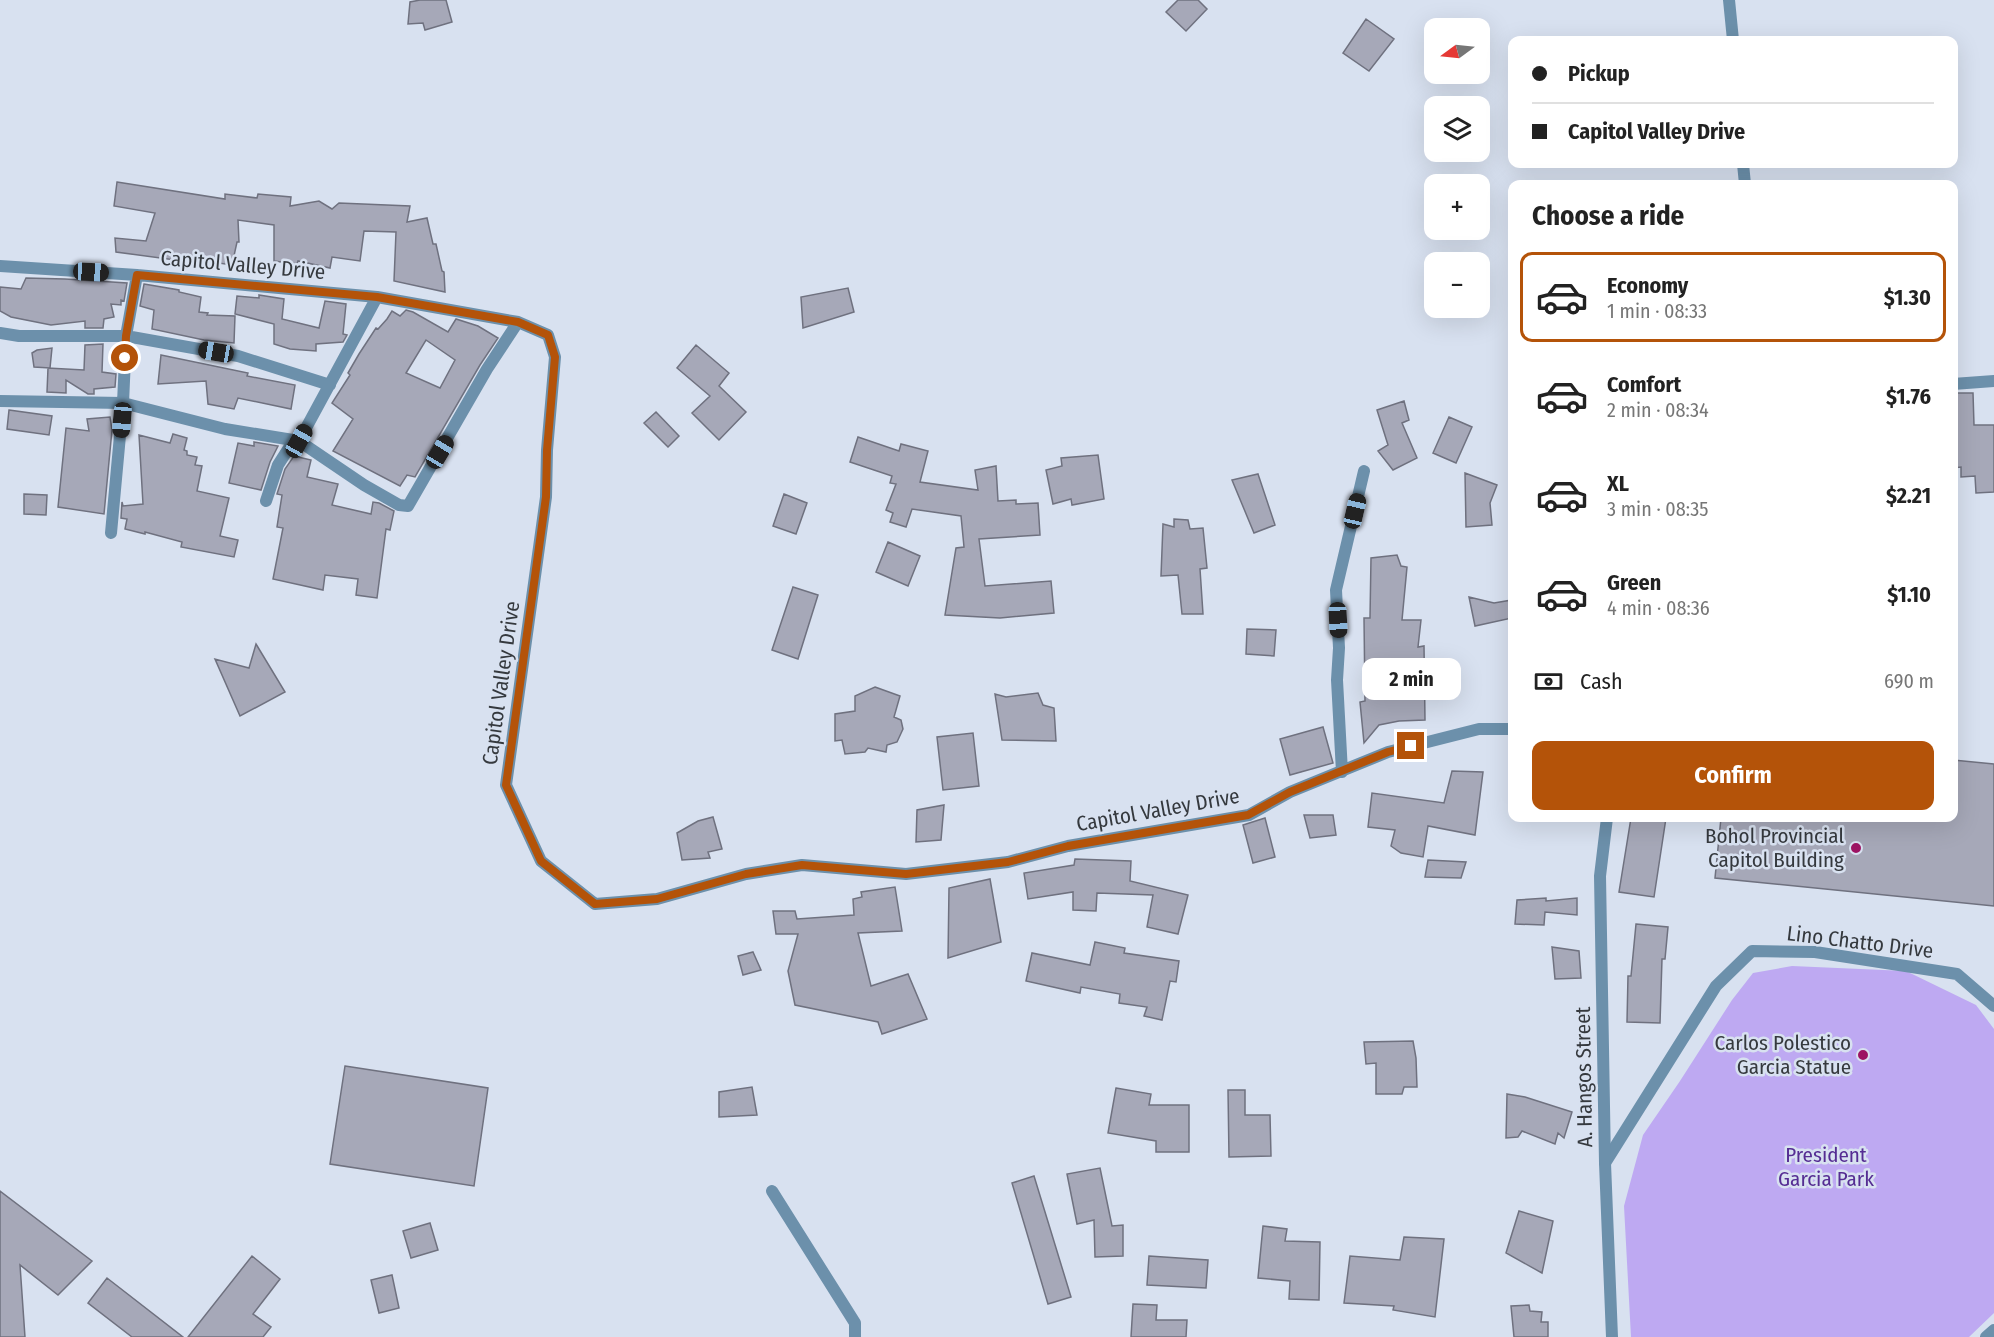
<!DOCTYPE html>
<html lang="en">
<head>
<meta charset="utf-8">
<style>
	:root { --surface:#fff; --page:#f2f2f2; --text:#222; --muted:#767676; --line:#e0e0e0; --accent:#b45309 }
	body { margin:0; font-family:"Fira Sans Condensed",sans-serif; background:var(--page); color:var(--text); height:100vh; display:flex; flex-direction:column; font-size:22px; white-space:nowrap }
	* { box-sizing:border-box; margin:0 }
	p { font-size:20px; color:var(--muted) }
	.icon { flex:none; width:33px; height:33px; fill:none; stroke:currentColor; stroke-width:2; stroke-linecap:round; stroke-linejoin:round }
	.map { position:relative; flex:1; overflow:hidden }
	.details { position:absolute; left:1508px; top:180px; width:450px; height:642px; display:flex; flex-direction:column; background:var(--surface); border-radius:12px; box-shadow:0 6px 24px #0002 }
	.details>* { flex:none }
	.top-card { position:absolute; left:1508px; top:36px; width:450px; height:132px; border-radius:12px; box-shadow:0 6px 24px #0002; display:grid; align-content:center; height:132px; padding:0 24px; background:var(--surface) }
	.needle { width:39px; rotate:255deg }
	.tools { position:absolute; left:1424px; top:18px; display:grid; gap:12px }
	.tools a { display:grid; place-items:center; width:66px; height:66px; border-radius:12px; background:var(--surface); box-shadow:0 6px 24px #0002; font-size:30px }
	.end { position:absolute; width:27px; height:27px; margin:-14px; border:8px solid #b45309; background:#fff; box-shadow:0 0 0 3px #fff }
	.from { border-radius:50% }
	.bubble { position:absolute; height:42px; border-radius:12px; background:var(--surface); box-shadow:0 6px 24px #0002; font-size:20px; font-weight:700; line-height:42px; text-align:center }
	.car { position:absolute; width:18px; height:36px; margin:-18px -9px; border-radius:8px; box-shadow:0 0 4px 2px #0007; background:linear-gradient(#222 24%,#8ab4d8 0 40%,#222 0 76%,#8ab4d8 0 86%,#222 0) }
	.top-card b { display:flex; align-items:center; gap:21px; height:57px; font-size:22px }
	.top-card b+b { border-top:2px solid var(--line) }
	.top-card i { width:15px; height:15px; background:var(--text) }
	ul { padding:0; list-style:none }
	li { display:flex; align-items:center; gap:18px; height:90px; margin:0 12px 9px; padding:0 12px; border:3px solid transparent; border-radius:12px }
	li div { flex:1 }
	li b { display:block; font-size:22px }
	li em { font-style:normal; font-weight:700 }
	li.selected { border-color:var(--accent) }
	li>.icon { width:54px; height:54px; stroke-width:1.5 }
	h2 { padding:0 24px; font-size:27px; line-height:72px }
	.pay { display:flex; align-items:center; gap:15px; height:66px; padding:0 24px; font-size:22px }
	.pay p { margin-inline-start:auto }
	.button { display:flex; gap:12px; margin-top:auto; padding:12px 24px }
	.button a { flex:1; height:69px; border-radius:12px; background:var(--accent); color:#fff; font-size:24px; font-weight:700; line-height:69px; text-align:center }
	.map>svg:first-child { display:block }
</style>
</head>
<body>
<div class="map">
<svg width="1994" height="1337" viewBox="0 0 1994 1337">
	<rect width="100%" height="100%" fill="#d8e1f0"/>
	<path fill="#bea9f2" d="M1792,966L1906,971L1976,1005L1994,1029V1313L1969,1337H1631L1624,1206L1643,1135L1680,1081L1732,1000L1753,973Z"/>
	<path fill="#a6a8b8" stroke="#6f717f" stroke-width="1.5" fill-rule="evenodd" d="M420,0H446L452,22L425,30L423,23L408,24L410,2Z
		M1178,0H1198L1207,9L1186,31L1166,12Z
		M1366,19L1394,39L1369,71L1343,53Z
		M117,182L225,199V194L257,198L258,194L291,197L290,206L319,201L332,209L339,203L410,206L407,222L427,218L433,244H436L442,271L444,272L445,292L394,281L396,232L364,231L360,261L332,257L330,268L298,261L297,264L274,261V225L238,220L239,242H237L232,265L191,259L190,262L116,252L115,238L146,241L155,213L114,206Z
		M26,278L65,279L127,283L124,301L121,300V305L111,304L114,317L104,319L103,328H85V321L51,325L11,317L0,311V287L21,289Z
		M144,284L179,290V292L201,297L199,312L208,313L207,315L235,316L234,343L204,340L152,329L154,310L140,306Z
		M848,288L854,312L803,328L801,297Z
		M259,295L284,299L282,319L319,328L325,301L346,304L343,334L347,335L343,342L316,344V351L290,349L274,344V324L235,314L237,296L259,298Z
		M406,310L413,312L448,332L456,319L478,326L498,338L480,365L415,477L407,475L400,486L333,451L353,419L332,403L350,375L348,373L359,354L376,328L378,329L387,319L392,311L400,316ZM426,340L455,360L440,388L406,373Z
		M103,344L102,372L116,374L115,387L94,389V394H88L66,380V393L47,392L48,368L84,370L85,345Z
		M696,345L729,373L719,386L746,412L719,440L692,413L710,396L677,368Z
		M52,348L50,368L34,367L32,353L37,350Z
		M161,355L248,373L247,376L295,385L291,409L238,398L234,409L208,404L206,381L158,384Z
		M1953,393H1973L1974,425H1994V492L1976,493L1975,476L1961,477V467L1953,468Z
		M1404,401L1409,420L1402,423L1417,458L1393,470L1378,451L1388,445L1377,410Z
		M9,410L52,416L49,435L7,429Z
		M656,412L679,436L668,447L644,423Z
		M110,417L112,430L104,514L58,507L66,428L89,431L87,419Z
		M1449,417L1472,427L1456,463L1433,453Z
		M173,434L187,438L184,450L187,451V455L197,457L195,465L202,466L197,491L229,498L220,536L238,540L234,557L181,547L182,542L145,532V534L125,529L127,519L121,518L122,502L123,506L143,504L139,435L170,443Z
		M858,437L899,451L901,444L928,451L920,482L978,490L975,470L996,466L998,501L1016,500V504L1038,503L1040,535L979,539L985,586L1051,581L1054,613L1000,618L945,615L956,548L964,547L961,516L912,509L906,527L890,522L893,513L886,510L896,484L890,483L892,476L850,462Z
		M254,442L278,446L270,462L261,490L229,483L238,443L254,446Z
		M1098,455L1104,499L1072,505L1071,499L1053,504L1046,470L1062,466L1061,458Z
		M294,456L311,460L307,477L338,484L332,505L371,514L373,502L379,503L394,511L390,530L386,529L377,598L356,595L358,579L325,575L323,590L273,579L283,528L277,527L282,495L277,494L285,469Z
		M1465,473L1497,485L1490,503L1492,525L1466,527Z
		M1258,474L1275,525L1254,533L1232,480Z
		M24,494L47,495L46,515L24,514Z
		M784,494L807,503L796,534L773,526Z
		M1174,519L1188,520L1190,529L1203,528L1207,568L1200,569L1203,614H1182L1178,575L1161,576L1163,524L1174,527Z
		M888,542L920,556L908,586L876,572Z
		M1397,555L1401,566L1407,567L1402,620H1421L1418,647L1424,646L1425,720L1399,721L1379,725L1364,743L1360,702L1365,701L1364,618H1370L1371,558Z
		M793,587L818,595L798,659L772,650Z
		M1469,597L1494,603L1512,600V618L1475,626Z
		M1247,629L1276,630L1274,656L1246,654Z
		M256,644L285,692L240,716L215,659L249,668Z
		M875,687L900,696L894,717L901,720L903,729L897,742L887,745L886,752L868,748L865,752L845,754L842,740L835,741V714L855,711V696Z
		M1038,693L1043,705L1054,708L1056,741L1002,740L995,694L1006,697Z
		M1323,727L1333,763L1290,775L1280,739Z
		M973,733L979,786L943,790L937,737Z
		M1953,760L1994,764V906L1715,878L1721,818H1953Z
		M1452,771L1483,772L1475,835L1428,826L1423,857L1401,853L1391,846L1395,830L1368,827L1372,793L1444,803Z
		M944,805L941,840L916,842L917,810Z
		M1304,815H1333L1336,835L1310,838Z
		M713,817L722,849L708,852L710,858L682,860L677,833L698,821Z
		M1265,818L1275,857L1253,863L1243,825Z
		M1631,818H1666L1654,897L1619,892Z
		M1075,859L1131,861L1130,881L1188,895L1178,934L1147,927L1153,895L1097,893L1096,911L1073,910V892L1028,899L1024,873L1074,865Z
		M1428,860L1466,862L1461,878L1425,877Z
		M990,879L1001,942L948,958L949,888Z
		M895,887L902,931L858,933L871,986L908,974L927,1019L882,1034L878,1022L795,1005L788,971L798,934H776L773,911H795L797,919L854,915L853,899L862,897L861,892Z
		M1546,898V901L1577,898V915L1545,912L1544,925L1515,924L1517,900Z
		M1636,924L1668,927L1665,959H1662L1660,1023L1627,1022L1628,976H1631Z
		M1095,942L1125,948L1124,953L1179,961L1176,982L1170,981L1162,1020L1144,1016L1147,1007L1119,1003L1120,994L1081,987L1080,993L1026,981L1032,953L1090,965Z
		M1552,947L1579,951L1581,978L1555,979Z
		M753,952L761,970L743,975L738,956Z
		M1413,1041L1416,1058L1417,1087H1404L1402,1094H1376V1063L1366,1064L1364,1042Z
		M345,1066L488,1088L474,1186L330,1164Z
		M752,1087L757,1115L719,1117V1092Z
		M1116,1088L1151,1094L1149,1105H1189V1152H1156V1141L1108,1133Z
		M1228,1090H1245V1115H1270L1271,1156L1229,1157Z
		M1507,1094L1525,1097L1572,1112L1564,1138L1558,1133L1555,1144L1522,1131L1518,1137L1506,1138Z
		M1100,1168L1112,1226L1123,1225V1256L1095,1257L1094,1220L1077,1224L1067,1174Z
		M1034,1176L1071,1297L1048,1304L1012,1183Z
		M0,1191L92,1261L58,1295L20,1265L25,1337H0Z
		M1519,1211L1553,1221L1542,1273L1506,1253Z
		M430,1223L438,1250L411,1258L403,1231Z
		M1263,1226L1287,1229L1285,1241L1320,1242L1319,1300L1289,1299L1290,1281L1258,1278Z
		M1404,1237L1444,1239L1435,1317L1393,1310L1394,1306L1344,1303L1350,1256L1400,1260Z
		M252,1256L280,1279L253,1314L271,1327L263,1337H188Z
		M1149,1256L1208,1260L1206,1288L1147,1285Z
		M392,1275L399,1308L379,1313L371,1280Z
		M107,1278L183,1337H132L88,1303Z
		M1133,1304L1157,1305L1156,1320H1187L1186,1337H1131Z
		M1529,1305L1530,1311L1542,1312L1541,1322H1548V1337H1514L1511,1306Z"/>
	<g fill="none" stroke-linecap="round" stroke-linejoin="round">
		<path stroke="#6c90ab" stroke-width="12" d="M0,266L137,275L377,297L518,322L548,335L555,357L547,450L546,497L506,785L541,861L595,904L657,899L746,874L802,865L906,874L1008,862L1068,846L1249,815L1290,792L1388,752L1479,729H1512
			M0,333L19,336H126L238,356L330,385
			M1953,384L1994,381
			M0,401L123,403L225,429L299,441L364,485L399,505L408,506L487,369L518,322
			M299,441L377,297
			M266,501L278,465L294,440
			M111,533L123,403L126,336L137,275
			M1342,772L1337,680L1339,648L1336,590L1364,471
			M1605,1163L1716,986L1752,951L1815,952L1957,974L1994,1006
			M772,1191L855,1323V1337
			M1986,1337L1994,1330"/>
		<path stroke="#6c90ab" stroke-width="12" d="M1729,0L1733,40
			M1743,164L1745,184
			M1607,818L1600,876L1605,1163L1612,1337"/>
	</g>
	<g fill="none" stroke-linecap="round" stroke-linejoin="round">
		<path stroke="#b45309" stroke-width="8" d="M125,358L126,336L137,275L377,297L518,322L548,335L555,357L547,450L546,497L506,785L541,861L595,904L657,899L746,874L802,865L906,874L1008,862L1068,846L1248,815L1290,792L1388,752L1411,746"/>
	</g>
	<g fill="#9d1463" stroke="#d8e1f0" stroke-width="2">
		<circle cx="1856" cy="848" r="6"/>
		<circle cx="1863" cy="1055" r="6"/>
	</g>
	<g text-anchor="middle" stroke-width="5" stroke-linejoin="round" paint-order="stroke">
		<g font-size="21" fill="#35393e" stroke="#d8e1f0">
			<text transform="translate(243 265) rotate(5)" y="7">Capitol Valley Drive</text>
			<text transform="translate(501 683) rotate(-82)" y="7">Capitol Valley Drive</text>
			<text transform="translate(1158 810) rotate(-10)" y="7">Capitol Valley Drive</text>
			<text transform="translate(1860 942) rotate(7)" y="7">Lino Chatto Drive</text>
			<text transform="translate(1584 1077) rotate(-91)" y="7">A. Hangos Street</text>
		</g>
		<g font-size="21" fill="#35393e" stroke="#d8e1f0" text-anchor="end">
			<text x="1844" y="843">Bohol Provincial<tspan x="1844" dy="24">Capitol Building</tspan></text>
			<text x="1851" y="1050">Carlos Polestico<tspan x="1851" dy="24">Garcia Statue</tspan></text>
		</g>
		<g font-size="21" fill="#552d93" stroke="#d8e1f0">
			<text x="1826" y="1162">President<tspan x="1826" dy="24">Garcia Park</tspan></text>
		</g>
	</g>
</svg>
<div class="tools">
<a><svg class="needle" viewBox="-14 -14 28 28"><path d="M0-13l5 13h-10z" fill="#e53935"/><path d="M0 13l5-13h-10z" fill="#767676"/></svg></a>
<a><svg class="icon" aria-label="layers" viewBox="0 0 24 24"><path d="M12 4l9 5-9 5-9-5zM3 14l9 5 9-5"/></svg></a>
<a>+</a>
<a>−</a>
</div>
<i class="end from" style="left:125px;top:358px"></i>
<i class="end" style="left:1411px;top:746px"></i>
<div class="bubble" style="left:1362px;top:658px;width:99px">2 min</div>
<i class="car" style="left:91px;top:272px;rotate:93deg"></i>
<i class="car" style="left:216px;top:352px;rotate:280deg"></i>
<i class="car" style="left:122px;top:420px;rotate:185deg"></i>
<i class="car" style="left:299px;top:441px;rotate:29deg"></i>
<i class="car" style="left:440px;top:452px;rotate:31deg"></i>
<i class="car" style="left:1355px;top:511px;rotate:13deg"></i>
<i class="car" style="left:1338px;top:620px;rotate:177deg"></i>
<div class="top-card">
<b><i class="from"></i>Pickup</b>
<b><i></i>Capitol Valley Drive</b>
</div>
<section class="details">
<h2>Choose a ride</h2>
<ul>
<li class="selected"><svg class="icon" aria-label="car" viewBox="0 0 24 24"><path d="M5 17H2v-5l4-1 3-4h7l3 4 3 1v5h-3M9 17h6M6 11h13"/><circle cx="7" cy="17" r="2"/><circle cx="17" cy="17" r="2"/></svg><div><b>Economy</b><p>1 min · 08:33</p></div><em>$1.30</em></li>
<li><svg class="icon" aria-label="car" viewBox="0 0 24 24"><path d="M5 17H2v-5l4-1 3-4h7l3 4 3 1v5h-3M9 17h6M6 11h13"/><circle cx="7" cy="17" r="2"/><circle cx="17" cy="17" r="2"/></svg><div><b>Comfort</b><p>2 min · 08:34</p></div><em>$1.76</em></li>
<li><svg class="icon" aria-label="car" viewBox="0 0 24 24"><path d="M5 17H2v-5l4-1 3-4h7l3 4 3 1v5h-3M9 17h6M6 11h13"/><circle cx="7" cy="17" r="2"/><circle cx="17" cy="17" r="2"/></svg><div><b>XL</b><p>3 min · 08:35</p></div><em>$2.21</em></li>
<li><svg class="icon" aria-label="car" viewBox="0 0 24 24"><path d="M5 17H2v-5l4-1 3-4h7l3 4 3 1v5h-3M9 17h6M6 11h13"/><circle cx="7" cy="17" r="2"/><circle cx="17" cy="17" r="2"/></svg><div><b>Green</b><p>4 min · 08:36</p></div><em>$1.10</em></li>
</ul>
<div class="pay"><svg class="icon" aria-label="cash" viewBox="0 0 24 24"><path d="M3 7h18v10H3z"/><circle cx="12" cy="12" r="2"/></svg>Cash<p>690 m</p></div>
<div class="button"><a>Confirm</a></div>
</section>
</div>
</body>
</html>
